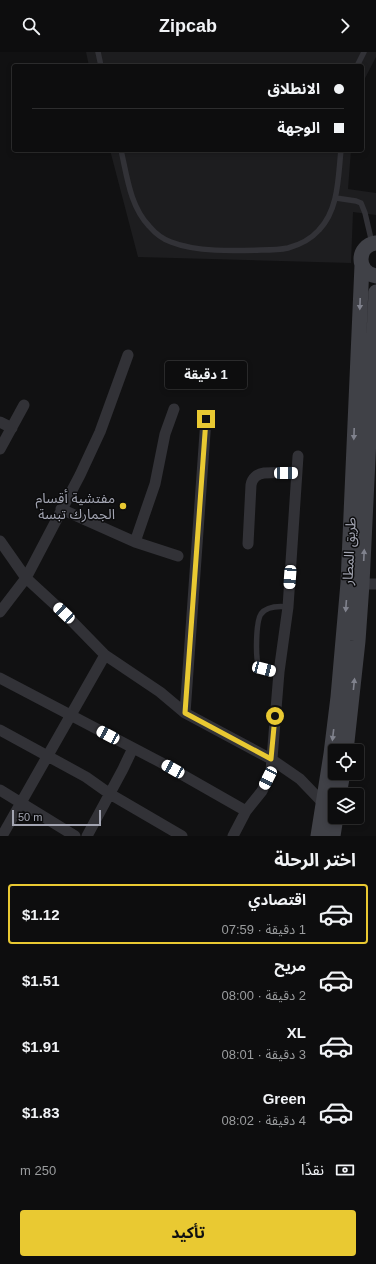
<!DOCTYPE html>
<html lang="ar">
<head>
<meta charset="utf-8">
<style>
	:root { --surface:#0d0d0e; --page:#161617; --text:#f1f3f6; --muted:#9a9c9e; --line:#2d2d2e; --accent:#e9c932 }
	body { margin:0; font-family:Helvetica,"Noto Sans Arabic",sans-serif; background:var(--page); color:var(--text); direction:rtl; height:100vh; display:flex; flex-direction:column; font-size:15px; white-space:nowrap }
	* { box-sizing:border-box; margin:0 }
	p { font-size:13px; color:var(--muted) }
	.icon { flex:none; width:22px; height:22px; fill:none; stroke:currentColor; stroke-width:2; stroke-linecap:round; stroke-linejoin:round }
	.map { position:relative; height:784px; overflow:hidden; direction:ltr }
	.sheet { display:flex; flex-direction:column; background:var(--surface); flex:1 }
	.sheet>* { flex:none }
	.hud { position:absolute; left:12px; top:12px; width:352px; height:88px; border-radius:4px; box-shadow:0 2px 6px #0003,0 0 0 1px var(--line); direction:rtl; display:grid; align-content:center; height:88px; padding:0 20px; background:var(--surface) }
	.buttons { position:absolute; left:328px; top:692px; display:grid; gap:8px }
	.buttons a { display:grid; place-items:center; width:36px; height:36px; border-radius:4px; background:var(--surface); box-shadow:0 2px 6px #0003,0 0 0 1px var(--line); font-size:20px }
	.scale { position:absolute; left:12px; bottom:10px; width:89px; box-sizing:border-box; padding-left:4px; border:2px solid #a3a5b2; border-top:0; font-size:11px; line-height:14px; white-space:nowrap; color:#a3a5b2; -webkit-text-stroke:3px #0c0c0d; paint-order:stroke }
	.end { position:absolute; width:18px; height:18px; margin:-9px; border:5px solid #e9c932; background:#111; box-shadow:0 0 0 2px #111 }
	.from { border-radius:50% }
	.bubble { position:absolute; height:28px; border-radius:4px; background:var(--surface); box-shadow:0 2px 6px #0003,0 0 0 1px var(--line); font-size:13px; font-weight:700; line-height:28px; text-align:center; direction:rtl }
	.car { position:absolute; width:12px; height:24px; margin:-12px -6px; border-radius:5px; box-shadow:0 0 3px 1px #0007; background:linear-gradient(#fff 24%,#345 0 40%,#fff 0 76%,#345 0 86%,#fff 0) }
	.hud b { display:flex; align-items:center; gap:14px; height:38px; font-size:15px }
	.hud b+b { border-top:1px solid var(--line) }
	.hud i { width:10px; height:10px; background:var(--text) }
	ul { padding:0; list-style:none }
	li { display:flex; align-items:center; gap:12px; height:60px; margin:0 8px 6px; padding:0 12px; border:2px solid transparent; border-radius:4px }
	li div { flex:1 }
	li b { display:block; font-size:15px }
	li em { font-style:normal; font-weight:700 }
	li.active { border-color:var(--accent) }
	li>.icon { width:36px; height:36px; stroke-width:1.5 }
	h2 { padding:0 20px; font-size:18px; line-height:48px }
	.pay { display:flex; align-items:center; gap:10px; height:44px; padding:0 20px; font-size:15px }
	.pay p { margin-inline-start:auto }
	.button { display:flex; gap:8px; margin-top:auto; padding:8px 20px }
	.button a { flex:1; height:46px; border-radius:4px; background:var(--accent); color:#111; font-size:16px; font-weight:700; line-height:46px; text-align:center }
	header { display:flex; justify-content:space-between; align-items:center; height:52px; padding:0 20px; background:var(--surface); font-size:18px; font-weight:700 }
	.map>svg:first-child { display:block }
</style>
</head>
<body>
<header><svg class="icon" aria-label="forward" viewBox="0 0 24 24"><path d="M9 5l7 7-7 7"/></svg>Zipcab<svg class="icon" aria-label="search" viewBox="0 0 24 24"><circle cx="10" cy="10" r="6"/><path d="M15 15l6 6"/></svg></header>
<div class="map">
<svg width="376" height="784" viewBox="0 0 376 784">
	<rect width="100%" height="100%" fill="#111112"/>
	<path fill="#1d1d1f" d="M86,0H376V5L362,32V14H89Z
		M110,98H351L348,137L376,141V163L353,160L351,211L138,205Z"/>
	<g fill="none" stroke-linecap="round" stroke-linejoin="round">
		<path stroke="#323237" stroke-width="5.5" d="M98,0L101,14
			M357,14L364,0
			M121,98C127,124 130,154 149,174C155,181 162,187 171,190C196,200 234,199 261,198C270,198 279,198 288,196C299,193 311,187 319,178C339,157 338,125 341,98
			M336,146L356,149L361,151L365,161L372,191
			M279,620L273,619L259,615C255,606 256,569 261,562C267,554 279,554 288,555"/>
		<path stroke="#323237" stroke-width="11" d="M0,370L12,376
			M0,397L24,353
			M61,457L135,490L178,504
			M0,489L26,526L64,561L105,603L160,640L185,661L271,707L300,727L324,752
			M135,490L155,432L165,382L174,357
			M248,492L251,433C252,426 257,422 264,421L296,420
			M362,532H376
			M0,560L26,526L80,423L100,380L128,303
			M0,626L160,710L246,759
			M185,661L206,367
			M0,678L86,725L110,742L182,784
			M0,738L75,784
			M2,784L105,603
			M87,784L123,717L133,696
			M233,784L246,759L262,739L271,719L279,620L288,555L298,404"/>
		<path stroke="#404147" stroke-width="15" d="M376,191C356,194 356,220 376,224
			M346,699L358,589L362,532L376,240
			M339,743L343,721
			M318,784L331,702L338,645L348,531L362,213
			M333,784L336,765"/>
	</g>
	<defs><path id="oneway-solid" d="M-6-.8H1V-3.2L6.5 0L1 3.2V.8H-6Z"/></defs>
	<g fill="#80828d">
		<use href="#oneway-solid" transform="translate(360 252) rotate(92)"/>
		<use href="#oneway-solid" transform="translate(354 382) rotate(92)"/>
		<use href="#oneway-solid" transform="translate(364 503) rotate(-87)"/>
		<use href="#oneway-solid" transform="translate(346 554) rotate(94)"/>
		<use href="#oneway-solid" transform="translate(354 632) rotate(-84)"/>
		<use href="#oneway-solid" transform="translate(333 683) rotate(97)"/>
	</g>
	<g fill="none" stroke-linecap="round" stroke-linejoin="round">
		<path stroke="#e9c932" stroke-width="5" d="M206,367L185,661L271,707L275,664"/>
	</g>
	<circle fill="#e9c932" stroke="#0c0c0d" stroke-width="1.5" cx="123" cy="454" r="4"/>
	<g text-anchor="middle" stroke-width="3" stroke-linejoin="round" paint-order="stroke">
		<g font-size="14" fill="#a3a5b2" stroke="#0c0c0d" text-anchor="end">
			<text x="115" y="451">مفتشية أقسام<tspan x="115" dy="16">الجمارك تبسة</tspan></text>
		</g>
		<g font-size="14" fill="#a3a5b2" stroke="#0c0c0d">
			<text transform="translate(349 499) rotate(-87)" y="5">طريق المطار</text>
		</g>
	</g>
</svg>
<div class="buttons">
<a><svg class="icon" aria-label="locate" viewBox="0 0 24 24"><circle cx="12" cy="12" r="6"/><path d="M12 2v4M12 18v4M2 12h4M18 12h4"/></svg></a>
<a><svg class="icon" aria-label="layers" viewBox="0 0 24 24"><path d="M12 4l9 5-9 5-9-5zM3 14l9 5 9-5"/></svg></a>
</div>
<div class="scale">50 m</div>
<i class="end from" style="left:275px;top:664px"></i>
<i class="end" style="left:206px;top:367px"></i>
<div class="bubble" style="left:165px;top:309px;width:82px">1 دقيقة</div>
<i class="car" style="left:286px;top:421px;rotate:89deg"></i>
<i class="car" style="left:290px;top:525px;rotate:184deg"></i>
<i class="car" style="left:64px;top:561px;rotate:313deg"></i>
<i class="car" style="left:264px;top:617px;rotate:105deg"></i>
<i class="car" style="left:108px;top:683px;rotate:298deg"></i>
<i class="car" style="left:173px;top:717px;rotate:299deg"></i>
<i class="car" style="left:268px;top:726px;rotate:207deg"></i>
<div class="hud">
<b><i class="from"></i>الانطلاق</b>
<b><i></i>الوجهة</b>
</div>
</div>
<section class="sheet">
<h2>اختر الرحلة</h2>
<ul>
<li class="active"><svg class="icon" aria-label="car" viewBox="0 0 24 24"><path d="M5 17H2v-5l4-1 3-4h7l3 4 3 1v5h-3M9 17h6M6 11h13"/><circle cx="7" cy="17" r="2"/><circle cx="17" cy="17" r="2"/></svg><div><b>اقتصادي</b><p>1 دقيقة · 07:59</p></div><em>$1.12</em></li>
<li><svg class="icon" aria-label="car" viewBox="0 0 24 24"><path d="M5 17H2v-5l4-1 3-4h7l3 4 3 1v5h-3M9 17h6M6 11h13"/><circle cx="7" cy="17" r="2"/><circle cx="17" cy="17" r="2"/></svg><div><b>مريح</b><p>2 دقيقة · 08:00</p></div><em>$1.51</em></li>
<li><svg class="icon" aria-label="car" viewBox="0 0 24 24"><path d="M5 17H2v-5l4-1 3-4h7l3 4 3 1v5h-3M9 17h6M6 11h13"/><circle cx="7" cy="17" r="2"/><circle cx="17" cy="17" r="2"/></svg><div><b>XL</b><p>3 دقيقة · 08:01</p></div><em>$1.91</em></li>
<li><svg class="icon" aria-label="car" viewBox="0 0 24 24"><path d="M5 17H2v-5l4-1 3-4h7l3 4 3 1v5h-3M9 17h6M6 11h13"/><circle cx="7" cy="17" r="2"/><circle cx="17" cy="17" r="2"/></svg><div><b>Green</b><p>4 دقيقة · 08:02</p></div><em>$1.83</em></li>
</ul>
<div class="pay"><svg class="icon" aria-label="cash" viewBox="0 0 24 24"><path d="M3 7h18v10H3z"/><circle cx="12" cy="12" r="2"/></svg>نقدًا<p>250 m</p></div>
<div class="button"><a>تأكيد</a></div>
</section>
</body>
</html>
